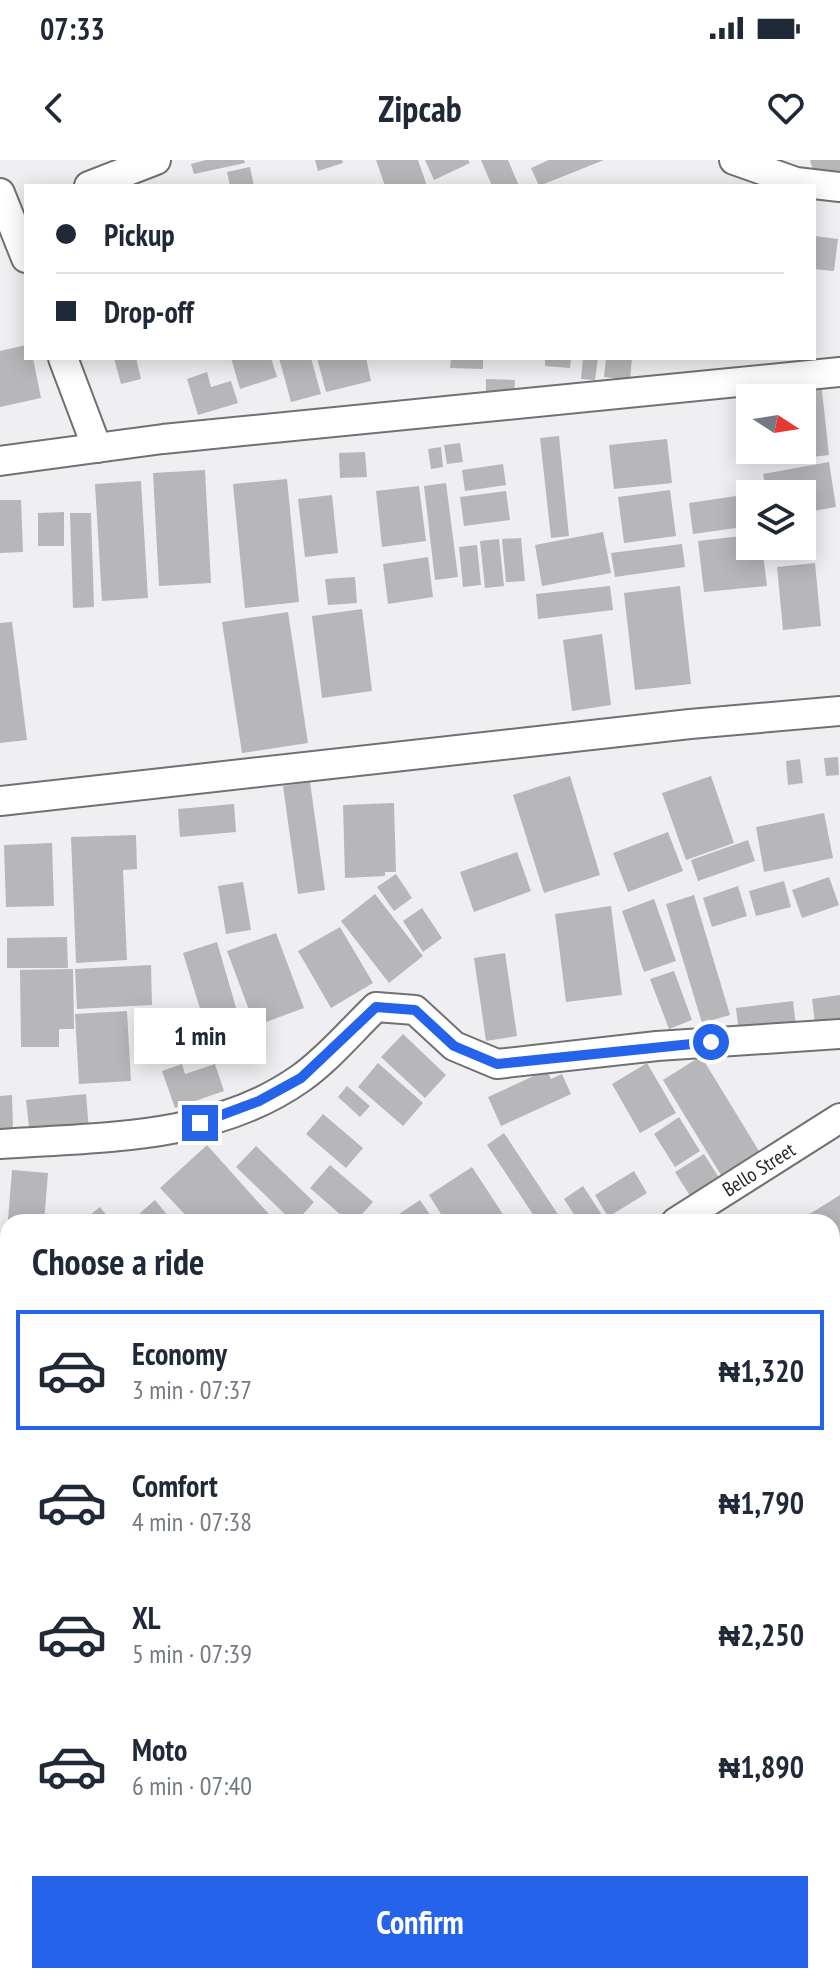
<!DOCTYPE html>
<html lang="en">
<head>
<meta charset="utf-8">
<style>
	:root { --surface:#fff; --page:#f2f2f3; --text:#1f2937; --muted:#747a83; --line:#e0e1e3; --accent:#2563eb }
	body { margin:0; font-family:"PT Sans Narrow",sans-serif; background:var(--page); color:var(--text); height:100vh; display:flex; flex-direction:column; font-size:30px; white-space:nowrap }
	* { box-sizing:border-box; margin:0 }
	p { font-size:26px; color:var(--muted) }
	.icon { flex:none; width:44px; height:44px; fill:none; stroke:currentColor; stroke-width:2; stroke-linecap:round; stroke-linejoin:round }
	.map { position:relative; flex:1; overflow:hidden }
	.details { position:absolute; left:0px; top:1054px; width:840px; height:770px; display:flex; flex-direction:column; background:var(--surface); border-radius:24px 24px 0 0; box-shadow:0 4px 20px #0003 }
	.details>* { flex:none }
	.guide { position:absolute; left:24px; top:24px; width:792px; height:176px; border-radius:0px; box-shadow:0 4px 20px #0003; display:grid; align-content:center; height:176px; padding:0 32px; background:var(--surface) }
	.needle { width:52px; rotate:102deg }
	.tools { position:absolute; left:736px; top:224px; display:grid; gap:16px }
	.tools a { display:grid; place-items:center; width:80px; height:80px; border-radius:0px; background:var(--surface); box-shadow:0 4px 20px #0003; font-size:40px }
	.end { position:absolute; width:36px; height:36px; margin:-18px; border:10px solid #2563eb; background:#fff; box-shadow:0 0 0 4px #fff }
	.from { border-radius:50% }
	.bubble { position:absolute; height:56px; border-radius:0px; background:var(--surface); box-shadow:0 4px 20px #0003; font-size:26px; font-weight:700; line-height:56px; text-align:center }
	.guide b { display:flex; align-items:center; gap:28px; height:76px; font-size:30px }
	.guide b+b { border-top:2px solid var(--line) }
	.guide i { width:20px; height:20px; background:var(--text) }
	ul { padding:0; list-style:none }
	li { display:flex; align-items:center; gap:24px; height:120px; margin:0 16px 12px; padding:0 16px; border:4px solid transparent; border-radius:0px }
	li div { flex:1 }
	li b { display:block; font-size:30px }
	li em { font-style:normal; font-weight:700 }
	li.current { border-color:var(--accent) }
	li>.icon { width:72px; height:72px; stroke-width:1.5 }
	h2 { padding:0 32px; font-size:36px; line-height:96px }
	.button { display:flex; gap:16px; margin-top:auto; padding:16px 32px }
	.button a { flex:1; height:92px; border-radius:0px; background:var(--accent); color:#fff; font-size:32px; font-weight:700; line-height:92px; text-align:center }
	.status { display:flex; justify-content:space-between; align-items:center; height:56px; padding:0 40px; background:var(--surface); direction:ltr }
	.status svg { height:22px; fill:currentColor }
	header { display:flex; justify-content:space-between; align-items:center; height:104px; padding:0 32px; background:var(--surface); font-size:36px; font-weight:700 }
	.map>svg:first-child { display:block }
</style>
</head>
<body>
<div class="status"><b>07:33</b><svg viewBox="0 0 49 12"><path d="M0 12V9h3v3zM5 12V6h3v6zM10 12V3h3v9zM15 12V0h3v12zM26 1h20v11H26zM47 4h2v5h-2z"/></svg></div>
<header><svg class="icon" aria-label="back" viewBox="0 0 24 24"><path d="M15 5l-7 7 7 7"/></svg>Zipcab<svg class="icon" aria-label="heart" viewBox="0 0 24 24"><path d="M12 20l-8-8c-3-5 5-10 8-4 3-6 11-1 8 4z"/></svg></header>
<div class="map">
<svg width="840" height="1823" viewBox="0 0 840 1823">
	<rect width="100%" height="100%" fill="#efeff2"/>
	<path fill="#b7b7b9" d="M206,0H244L245,3L194,14L191,4Z
		M315,0H342L343,3L318,11Z
		M376,0H418L427,26H385Z
		M425,0H468L470,3L434,20Z
		M481,0H508L519,26H492Z
		M549,0H604L539,26L531,8Z
		M810,0H840V16L817,24Z
		M250,7L254,26H230L227,12Z
		M814,76L838,79L834,111L814,109Z
		M26,185V198H33L41,238L0,247V191Z
		M114,198H136L141,219L121,224Z
		M231,198H271L277,217L240,229Z
		M279,198H311L321,234L291,242Z
		M317,198H366L371,221L326,232Z
		M451,198H483V209L450,208Z
		M545,198H571L570,208L545,206Z
		M583,198H598L595,220L581,219Z
		M606,198H632L630,220L604,217Z
		M207,212L211,227L231,221L238,243L198,255L187,219Z
		M486,219L515,220L514,234L486,233Z
		M821,222L829,295L772,302L770,290H802V238H764L763,228Z
		M559,276L569,376L551,378L540,278Z
		M667,279L672,323L614,329L609,285Z
		M460,283L463,302L447,304L444,285Z
		M441,287L443,307L431,309L428,289Z
		M365,292L367,317L340,318L339,293Z
		M829,302L836,347L802,353V334H767L763,314Z
		M503,304L506,325L465,331L462,310Z
		M205,310L211,423L159,426L153,313Z
		M287,319L299,442L245,448L233,324Z
		M141,321L148,438L102,441L95,324Z
		M446,323L458,417L435,420L424,326Z
		M419,326L426,381L382,387L376,331Z
		M670,330L676,376L624,383L618,337Z
		M506,331L510,360L464,366L460,337Z
		M750,334V366L693,374L689,343Z
		M332,335L338,393L305,397L298,339Z
		M0,340H21L23,392L0,393Z
		M64,352V386H38V353Z
		M70,353H91L94,447L73,448Z
		M811,363L813,397L775,399L774,386H802V364Z
		M603,372L611,413L542,426L535,385Z
		M750,375V386H762L767,426L704,432L698,381Z
		M521,378L525,421L506,422L502,379Z
		M499,379L504,426L485,428L480,381Z
		M682,384L685,407L615,417L611,393Z
		M477,385L481,425L463,427L459,387Z
		M428,397L433,437L388,444L383,404Z
		M815,403L821,466L783,470L777,407Z
		M355,417L357,443L328,445L325,419Z
		M610,426L613,450L538,459L536,434Z
		M680,426L691,524L635,530L624,433Z
		M362,449L372,531L322,538L312,456Z
		M288,452L308,583L242,593L222,462Z
		M12,462L27,580L0,583V463Z
		M602,474L611,545L572,551L563,480Z
		M838,597L839,615L826,616L824,598Z
		M800,599L803,623L788,625L786,601Z
		M570,616L600,715L544,733L513,635Z
		M711,616L734,683L686,700L662,633Z
		M310,622L325,730L298,734L283,626Z
		M394,643L396,712H385V716L345,718L343,645Z
		M234,644L236,672L180,677L178,649Z
		M824,653L833,698L764,712L756,667Z
		M668,672L683,711L628,732L613,693Z
		M136,675L137,709L123,710L127,800L76,803L71,677Z
		M748,680L755,701L698,721L691,700Z
		M52,683L54,746L6,747L4,685Z
		M517,692L531,731L474,752L460,712Z
		M396,714L412,738L394,751L377,727Z
		M829,717L839,745L802,758L792,730Z
		M784,721L791,747L756,756L749,731Z
		M243,722L251,770L226,774L218,726Z
		M738,726L747,756L712,767L703,738Z
		M375,734L423,796L389,823L341,761Z
		M694,735L730,855L702,863L666,744Z
		M654,739L676,801L644,812L622,751Z
		M611,746L622,835L566,842L555,754Z
		M422,748L442,778L423,792L403,761Z
		M340,767L373,823L331,848L298,791Z
		M276,773L304,848L255,866L227,791Z
		M67,777L68,808H7V778Z
		M217,782L237,851L217,857L214,848L201,852L183,793Z
		M505,793L517,876L486,881L474,798Z
		M151,805L152,845L77,849L75,809Z
		M73,809L74,869H59V887H21L20,810Z
		M674,811L692,860L669,869L650,819Z
		M840,835V859L815,863L812,839Z
		M793,841L796,866L739,873L736,848Z
		M127,851L131,921L79,924L75,854Z
		M403,874L446,915L425,938L381,897Z
		M701,896L765,1001L727,1025L663,920Z
		M378,903L423,943L403,966L358,927Z
		M647,903L676,953L640,973L612,924Z
		M182,904L185,914L215,904L224,931L175,948L162,911Z
		M547,910L551,919L562,914L571,934L501,966L488,937Z
		M347,926L370,946L360,957L338,937Z
		M86,934L89,970L30,976L26,940Z
		M12,935L13,969H0V936Z
		M323,954L363,988L346,1008L306,974Z
		M679,957L700,991L675,1007L654,974Z
		M504,973L563,1062H538L487,985Z
		M207,985L276,1062H192L160,1028Z
		M256,986L314,1042L296,1062H293L236,1007Z
		M704,994L723,1024L694,1042L675,1012Z
		M330,1005L373,1042L355,1062H349L310,1028Z
		M472,1007L508,1062H446L429,1035Z
		M12,1010L48,1013L44,1062L8,1060Z
		M634,1011L647,1033L608,1057L595,1035Z
		M583,1026L604,1058L598,1062H579L564,1039Z
		M840,1035V1107L832,1094V1062H812L808,1055Z
		M155,1040L173,1062H148L140,1053Z
		M420,1040L435,1062H400L396,1056Z
		M100,1047L112,1062H89L86,1058Z
		M0,1197L8,1199L7,1247L0,1245Z
		M840,1208V1288L832,1276V1214Z
		M0,1335L8,1341V1375L0,1370Z
		M0,1377L8,1382V1405L0,1418Z
		M840,1424V1463L832,1454V1432Z
		M832,1470L840,1481V1534L832,1523Z
		M2,1563L8,1566V1603L0,1617V1567Z
		M8,1612V1678L0,1692V1625Z
		M840,1617V1670L834,1674L832,1623Z
		M32,1816H77L89,1823H28Z
		M149,1816H190L186,1823H145Z
		M459,1816H507L516,1823H468Z
		M521,1816H561L556,1823H529Z
		M649,1816H692L701,1823H659Z
		M705,1816H743L738,1823H715Z"/>
	<g fill="none" stroke-linecap="round" stroke-linejoin="round">
		<g stroke="#717173" stroke-width="32">
			<g id="minor">
				<path d="M734,0L796,22L840,27"/>
				<path d="M89,26L156,0"/>
				<path d="M0,33L26,98"/>
				<path d="M63,198L97,288"/>
				<path d="M0,301L163,279L840,212"/>
				<path d="M0,641L690,564L840,551"/>
				<path d="M0,984C101,977 214,980 301,918C328,899 352,870 376,847L415,850L454,886L497,904L657,886L840,874"/>
				<path id="s1" d="M676,1062L840,958"/>
				<path d="M832,1394L840,1388"/>
				<path d="M0,1443L8,1431"/>
				<path d="M0,1523L8,1528"/>
				<path d="M0,1807L8,1793"/>
				<path d="M434,1816L443,1823"/>
				<path d="M396,1823L397,1816"/>
				<path d="M814,1823L822,1816"/>
			</g>
		</g>
		<use href="#minor" stroke="#fff" stroke-width="28"/>
	</g>
	<g fill="none" stroke-linecap="round" stroke-linejoin="round">
		<path stroke="#2563eb" stroke-width="10" d="M200,963L259,941L301,918L376,847L415,850L454,886L497,904L711,882"/>
	</g>
	<g text-anchor="middle" stroke-width="6" stroke-linejoin="round" paint-order="stroke">
		<g font-size="20" fill="#242425" stroke="#efeff2">
			<text dy="7" stroke="none"><textPath href="#s1" startOffset="98">Bello Street</textPath></text>
		</g>
	</g>
</svg>
<div class="tools">
<a><svg class="needle" viewBox="-14 -14 28 28"><path d="M0-13l5 13h-10z" fill="#e53935"/><path d="M0 13l5-13h-10z" fill="#747a83"/></svg></a>
<a><svg class="icon" aria-label="layers" viewBox="0 0 24 24"><path d="M12 4l9 5-9 5-9-5zM3 14l9 5 9-5"/></svg></a>
</div>
<i class="end from" style="left:711px;top:882px"></i>
<i class="end" style="left:200px;top:963px"></i>
<div class="bubble" style="left:134px;top:848px;width:132px">1 min</div>
<div class="guide">
<b><i class="from"></i>Pickup</b>
<b><i></i>Drop-off</b>
</div>
<section class="details">
<h2>Choose a ride</h2>
<ul>
<li class="current"><svg class="icon" aria-label="car" viewBox="0 0 24 24"><path d="M5 17H2v-5l4-1 3-4h7l3 4 3 1v5h-3M9 17h6M6 11h13"/><circle cx="7" cy="17" r="2"/><circle cx="17" cy="17" r="2"/></svg><div><b>Economy</b><p>3 min · 07:37</p></div><em>₦1,320</em></li>
<li><svg class="icon" aria-label="car" viewBox="0 0 24 24"><path d="M5 17H2v-5l4-1 3-4h7l3 4 3 1v5h-3M9 17h6M6 11h13"/><circle cx="7" cy="17" r="2"/><circle cx="17" cy="17" r="2"/></svg><div><b>Comfort</b><p>4 min · 07:38</p></div><em>₦1,790</em></li>
<li><svg class="icon" aria-label="car" viewBox="0 0 24 24"><path d="M5 17H2v-5l4-1 3-4h7l3 4 3 1v5h-3M9 17h6M6 11h13"/><circle cx="7" cy="17" r="2"/><circle cx="17" cy="17" r="2"/></svg><div><b>XL</b><p>5 min · 07:39</p></div><em>₦2,250</em></li>
<li><svg class="icon" aria-label="car" viewBox="0 0 24 24"><path d="M5 17H2v-5l4-1 3-4h7l3 4 3 1v5h-3M9 17h6M6 11h13"/><circle cx="7" cy="17" r="2"/><circle cx="17" cy="17" r="2"/></svg><div><b>Moto</b><p>6 min · 07:40</p></div><em>₦1,890</em></li>
</ul>
<div class="button"><a>Confirm</a></div>
</section>
</div>
</body>
</html>
